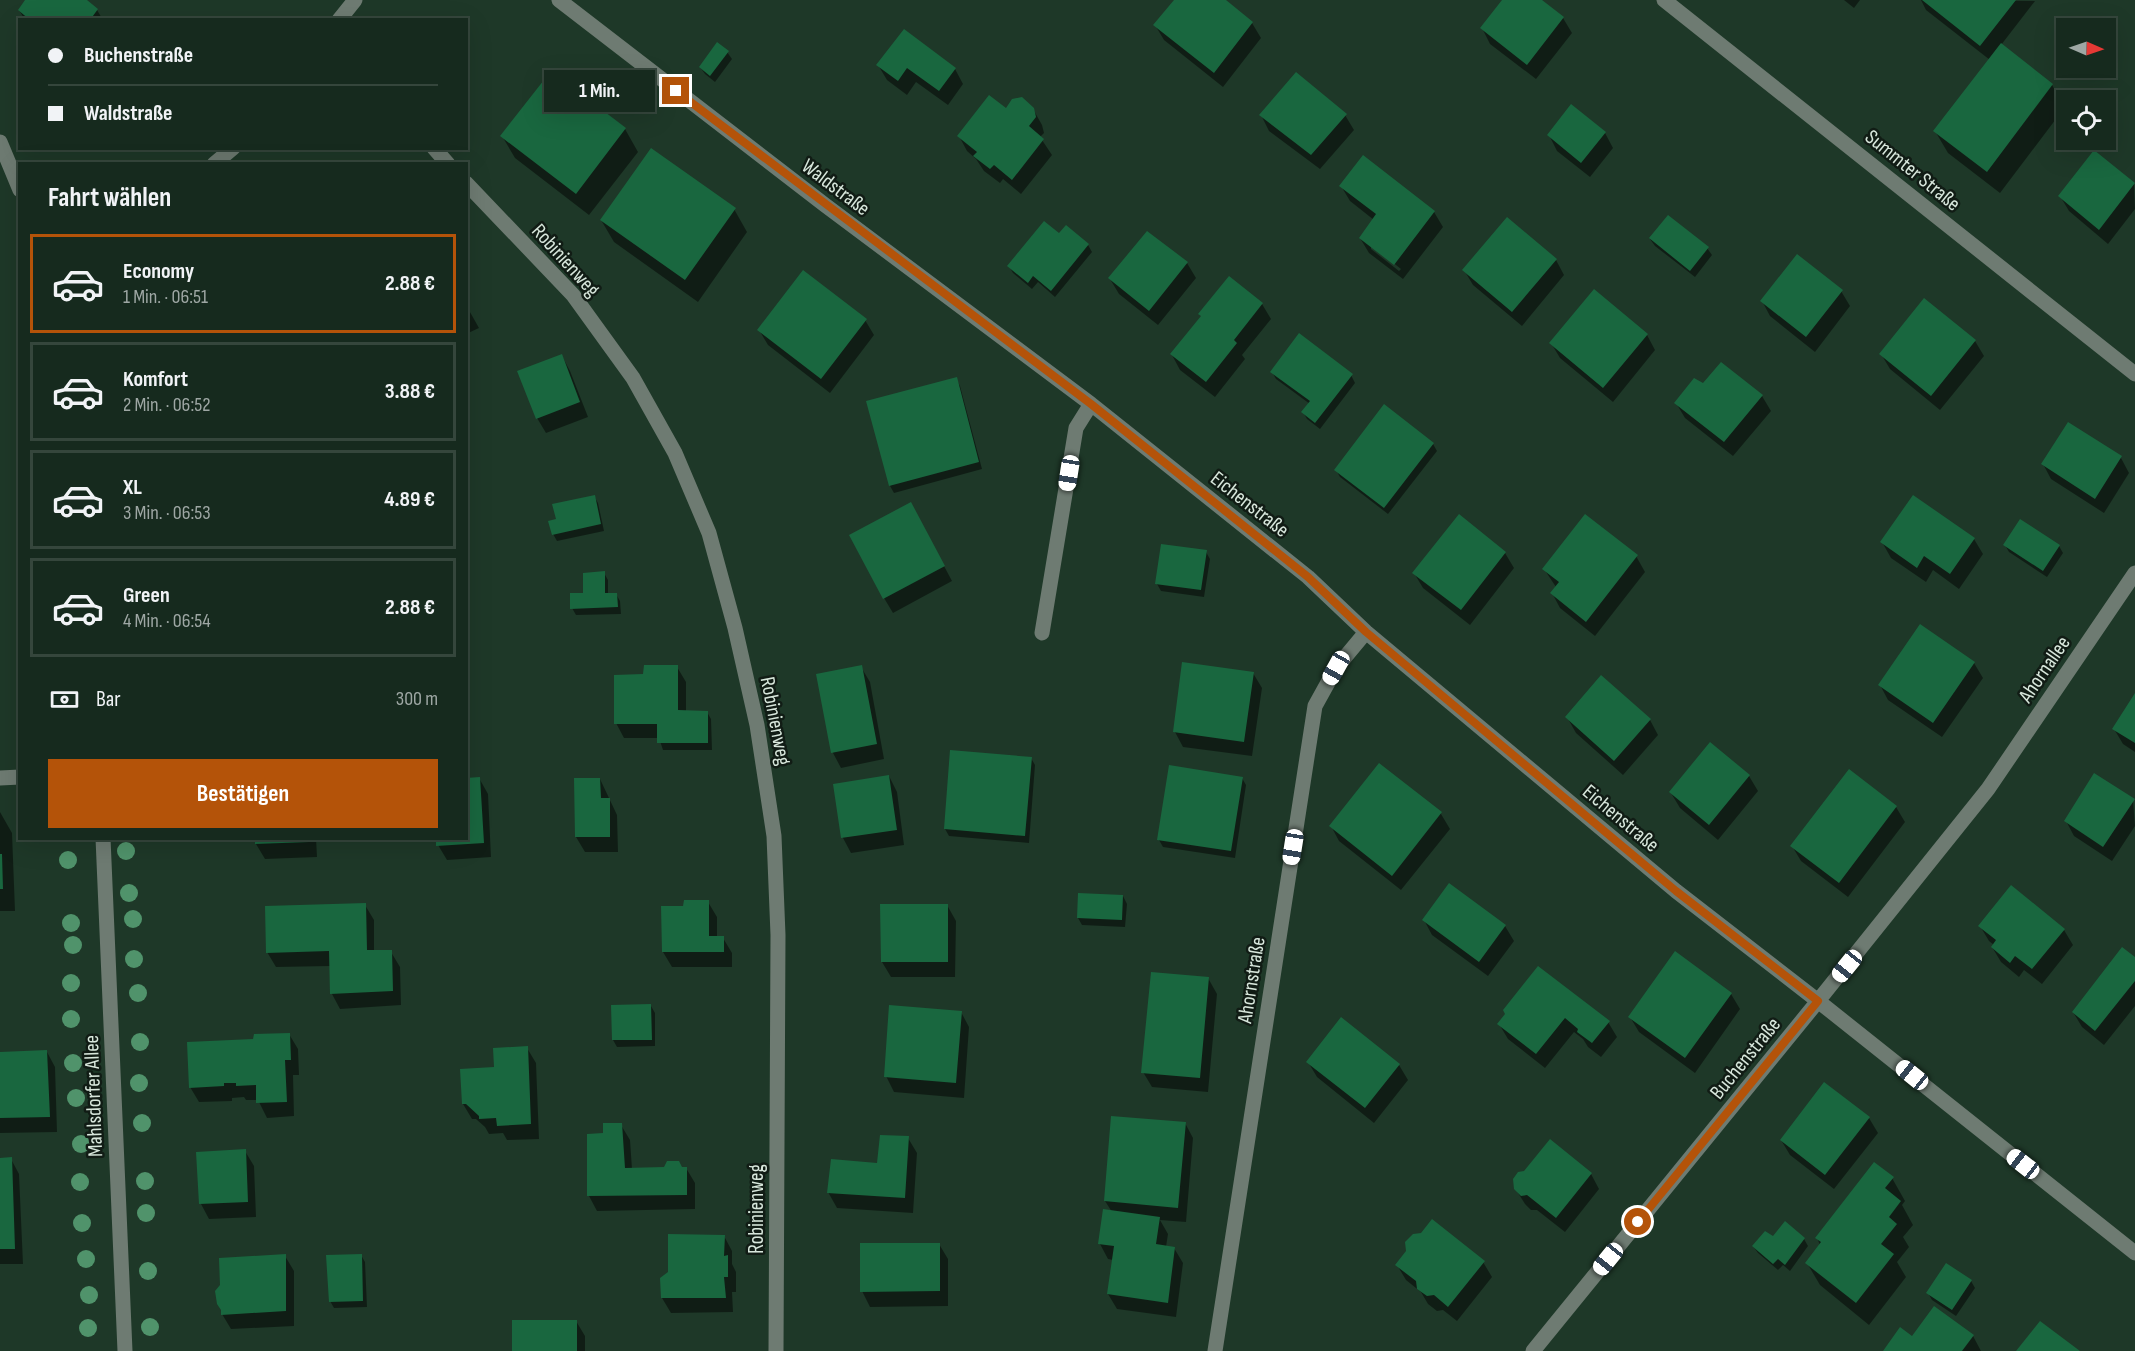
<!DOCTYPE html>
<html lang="de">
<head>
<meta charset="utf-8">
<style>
	:root { --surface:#162a1e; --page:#23362b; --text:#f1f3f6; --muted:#9ea7a4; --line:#35463c; --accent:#b45309 }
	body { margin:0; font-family:"Sofia Sans Condensed",sans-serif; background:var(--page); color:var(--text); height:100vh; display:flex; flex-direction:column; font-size:22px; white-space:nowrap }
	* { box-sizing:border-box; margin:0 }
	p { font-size:20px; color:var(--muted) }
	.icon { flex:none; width:33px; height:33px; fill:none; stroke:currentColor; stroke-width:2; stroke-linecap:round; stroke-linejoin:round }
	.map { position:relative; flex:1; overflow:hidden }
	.sheet { position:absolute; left:18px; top:162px; width:450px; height:678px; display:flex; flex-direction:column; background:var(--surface); border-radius:0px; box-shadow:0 6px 24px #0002,0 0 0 2px var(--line) }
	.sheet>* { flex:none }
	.banner { position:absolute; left:18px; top:18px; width:450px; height:132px; border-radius:0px; box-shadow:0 6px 24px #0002,0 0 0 2px var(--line); display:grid; align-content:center; height:132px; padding:0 30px; background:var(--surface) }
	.needle { width:39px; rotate:92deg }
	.tools { position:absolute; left:2056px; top:18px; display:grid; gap:12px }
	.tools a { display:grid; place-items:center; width:60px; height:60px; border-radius:0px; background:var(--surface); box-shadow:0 6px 24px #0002,0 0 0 2px var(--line); font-size:30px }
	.end { position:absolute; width:27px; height:27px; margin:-14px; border:8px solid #b45309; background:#fff; box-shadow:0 0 0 3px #fff }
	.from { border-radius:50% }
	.bubble { position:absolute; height:42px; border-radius:0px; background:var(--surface); box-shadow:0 6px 24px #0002,0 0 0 2px var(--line); font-size:20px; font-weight:700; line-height:42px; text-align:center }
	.car { position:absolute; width:18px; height:36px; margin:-18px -9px; border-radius:8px; box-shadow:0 0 4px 2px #0007; background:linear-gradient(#fff 24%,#345 0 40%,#fff 0 76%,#345 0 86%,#fff 0) }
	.banner b { display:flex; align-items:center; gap:21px; height:57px; font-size:22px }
	.banner b+b { border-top:2px solid var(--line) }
	.banner i { width:15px; height:15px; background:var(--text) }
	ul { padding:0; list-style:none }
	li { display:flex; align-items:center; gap:18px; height:99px; margin:0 12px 9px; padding:0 18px; border:3px solid var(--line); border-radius:0px }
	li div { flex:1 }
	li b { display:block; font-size:22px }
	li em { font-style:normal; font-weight:700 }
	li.current { border-color:var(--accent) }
	li>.icon { width:54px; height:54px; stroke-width:1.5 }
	h2 { padding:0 30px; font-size:27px; line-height:72px }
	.pay { display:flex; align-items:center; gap:15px; height:66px; padding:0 30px; font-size:22px }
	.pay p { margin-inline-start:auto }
	.action { display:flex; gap:12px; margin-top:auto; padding:12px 30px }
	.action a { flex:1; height:69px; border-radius:0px; background:var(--accent); color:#fff; font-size:24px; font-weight:700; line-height:69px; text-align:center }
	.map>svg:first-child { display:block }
</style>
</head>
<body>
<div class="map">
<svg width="2135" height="1351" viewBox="0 0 2135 1351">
	<rect width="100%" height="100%" fill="#1e3828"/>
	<path fill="#0007" fill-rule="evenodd" d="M27,0H85L97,10L103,20H25L19,10Z
		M1176,0H1223L1252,23L1261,38L1223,87L1164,40L1155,25Z
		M1504,0H1540L1563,18L1572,33L1536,79L1490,44L1482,28Z
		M1844,0H1860L1854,8Z
		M1921,0L2035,1L2001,45L2052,85L2065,107L2000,193L1948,153L1935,131L1990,60L1926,10Z
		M727,52L732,59L715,82L705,74L700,67Z
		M878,65L955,69L963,84L948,105L916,82L907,95L887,80Z
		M551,73L625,129L638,152L589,215L515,158L502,136Z
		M1033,109L1042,125L1044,133L1040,137L1052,155L1021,194L1003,179L1000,183L984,171L976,159L967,151L959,136L1006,110Z
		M1261,115H1345L1354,130L1320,169L1269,131Z
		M1605,133L1613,148L1590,177L1557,151L1549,135Z
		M2134,184L2135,209L2108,244L2069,211L2060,196Z
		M1341,186L1434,212L1443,227L1403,279L1369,253L1360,238L1374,220L1350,201ZM1371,245L1401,269L1399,271L1371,249Z
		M734,209L747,232L698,302L614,242L601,220Z
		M1059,236L1088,245L1092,252L1055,297L1038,282L1032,289L1013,273L1009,266Z
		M1650,239L1707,248L1712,255L1695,277L1655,246Z
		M1556,260L1564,275L1522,326L1473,285L1464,270Z
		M1187,263L1196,278L1158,325L1119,294L1110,279Z
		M1229,278L1262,304L1271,319L1242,355L1245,359L1215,397L1180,370L1172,355L1202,318Z
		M1841,291L1850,306L1815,352L1770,316L1762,301Z
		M466,305L479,328L466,334Z
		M865,320L874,335L830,393L768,345L759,330Z
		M1647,335L1655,350L1613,402L1560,358L1551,343Z
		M1975,341L1984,356L1940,410L1890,369L1881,354Z
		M562,356L570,371L588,417L546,433L537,418Z
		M1272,372L1351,375L1355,383L1320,429L1307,419L1303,412L1310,404L1276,379Z
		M956,379L960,386L982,469L894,493L890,486Z
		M1704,385L1762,396L1771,411L1733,456L1685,418L1676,403Z
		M1433,444L1437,451L1388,514L1340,477L1336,470Z
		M2121,458L2129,473L2104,513L2051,479L2043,464Z
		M594,496L598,503L604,531L557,541L553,534L558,520Z
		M919,519L952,581L893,613L884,598Z
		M1974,539L1983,554L1959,589L1933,570L1926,582L1891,558L1882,542Z
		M2005,545L2059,546L2063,553L2047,577L2009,552Z
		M1206,552L1210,559L1204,597L1161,591L1157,584Z
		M1505,553L1514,568L1470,625L1423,588L1414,573Z
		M1636,556L1645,572L1595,636L1560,608L1552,593L1556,587L1544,569Z
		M604,573L608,580V594H616L620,601L621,614L576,615L572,608Z
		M1974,663L1983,678L1942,737L1888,700L1880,685Z
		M677,667L686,682V712H707L711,719L712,750H663L659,738H624L616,723Z
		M861,667L870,682L884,759L841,768L833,753Z
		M1253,673L1262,688L1252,756L1183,747L1175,732Z
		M2135,696V752L2123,744L2114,729Z
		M1567,717L1650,720L1658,735L1623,775L1576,733Z
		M1711,744L1749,776L1758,791L1718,840L1680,808L1671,793Z
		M1031,758L1035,765L1029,843L949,836L945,829Z
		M1379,765L1441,814L1450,829L1401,890L1339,841L1331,826Z
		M889,776L897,792L904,845L851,853L843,838L834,785Z
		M479,778L488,794L491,857L447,860L438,845L466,838Z
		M1242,778L1246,785L1235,858L1163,847L1159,840Z
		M600,779L617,815L618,852H585L576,837Z
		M2133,800L2135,826L2112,861L2074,836L2066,821Z
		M1896,807L1905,822L1848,897L1801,861L1792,846Z
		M0,812L12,833L15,911H0Z
		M256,838H316L317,857L265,859L256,844Z
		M1123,896L1127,904L1125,927L1082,925L1078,918Z
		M708,902L717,917V938H723L732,953V967H672L663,952L684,907Z
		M365,905L374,920V952H391L400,967L401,1005L340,1009L332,994L331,966L276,967L267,952Z
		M947,905L956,921L955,977H891L882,962Z
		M1424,920L1505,926L1514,941L1488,976L1432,935Z
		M1980,926L2064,930L2073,945L2042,984L2024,970L2019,977L2001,962L1992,947L1994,945L1989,941Z
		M2135,959V1006L2104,1045L2082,1027L2073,1012Z
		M1208,978L1217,994L1208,1092L1152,1087L1143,1072Z
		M1731,994L1740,1009L1695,1073L1639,1032L1630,1017Z
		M651,1006L655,1013V1046L617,1047L613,1040Z
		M1505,1010L1608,1022L1617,1037L1601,1057L1588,1047L1583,1039L1574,1032L1545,1068L1508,1039L1499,1024L1507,1014Z
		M961,1012L969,1027L964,1098L894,1092L886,1076Z
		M289,1034L298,1049L299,1075H293L294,1116L267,1118L258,1100H246L244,1097L232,1098V1101L199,1102L190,1087L255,1040Z
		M527,1048L536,1063L539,1139L507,1140L503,1133L489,1134L485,1127L476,1119H472L463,1104L496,1068Z
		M47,1052L55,1067L57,1132L0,1133V1053Z
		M1308,1062L1399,1065L1408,1080L1374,1123L1317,1077Z
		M1869,1118L1878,1133L1834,1189L1790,1155L1781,1140Z
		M1185,1123L1193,1138L1186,1222L1160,1220L1168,1234L1166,1247L1174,1248L1183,1263L1176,1317L1117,1309L1108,1294L1113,1260L1108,1259L1100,1244L1112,1212L1105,1201Z
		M621,1125L630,1140L632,1169L686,1168L695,1183V1209L597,1211L589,1196L605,1135Z
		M908,1138L917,1153L913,1213L837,1208L828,1192L878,1165Z
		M245,1151L254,1166L256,1217L209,1219L201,1204L198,1153Z
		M0,1159H11L19,1174L23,1264H0Z
		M1591,1174L1599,1189L1565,1232L1537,1210H1531L1525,1204L1515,1188Z
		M1892,1178L1905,1201L1902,1205L1913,1225L1903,1237L1909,1247L1897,1262L1906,1277L1869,1325L1820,1285L1807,1263L1820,1245L1817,1238Z
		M724,1236L732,1251V1264L736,1272V1292H732L733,1312L671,1313L662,1298Z
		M1773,1238L1804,1239L1808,1246L1790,1271L1783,1265L1778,1270L1758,1253L1753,1246Z
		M939,1244L948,1259V1306L870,1307L862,1291Z
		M1408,1252L1483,1262L1492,1277L1457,1321L1443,1310L1437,1311L1428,1304L1421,1292L1406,1280L1397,1265Z
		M361,1255L365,1262L367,1307L334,1308L330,1301Z
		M285,1256L294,1271V1326L231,1329L222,1314Z
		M1971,1281L1975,1288L1956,1316L1932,1300L1928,1293Z
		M576,1321L585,1336V1351H514Z
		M1973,1336L1981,1351H1885L1913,1338Z"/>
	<path fill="#19673f" d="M25,0H87L98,9L90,20H30L18,10Z
		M1174,0H1226L1253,22L1214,73L1153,25Z
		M1502,0H1542L1564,17L1527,65L1480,28Z
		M1922,0H2016L1980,46Z
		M904,29L956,68L939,91L907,68L898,81L876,65Z
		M717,42L729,51L710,76L699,67Z
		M2001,43L2053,84L1987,172L1933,131Z
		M551,71L626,128L576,194L500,136Z
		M1296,72L1347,114L1311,155L1259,115Z
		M989,95L1006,108L1012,99L1022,97L1034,108L1036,117L1029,126L1044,139L1012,180L994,165L990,169L973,156L977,152L957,136Z
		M1571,104L1606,132L1581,163L1547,135Z
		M651,148L736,208L685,280L600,220Z
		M2094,150L2135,183L2099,230L2058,196Z
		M1363,155L1435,211L1394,265L1359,238L1376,214L1339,186Z
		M1668,215L1709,247L1690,271L1649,238Z
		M1507,217L1557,259L1512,312L1462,270Z
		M1044,221L1059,233L1066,225L1089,244L1051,291L1033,276L1028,283L1007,266Z
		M1147,231L1188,262L1149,311L1108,278Z
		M1797,254L1843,290L1806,337L1760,301Z
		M803,270L867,319L821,379L757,330Z
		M1229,276L1263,303L1234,340L1237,343L1206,382L1170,354L1201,316L1198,314Z
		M1594,289L1648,334L1603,388L1549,343Z
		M1924,298L1976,340L1931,396L1879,354Z
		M1299,333L1353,374L1315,423L1301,412L1310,401L1270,372Z
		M562,354L580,402L536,419L517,371Z
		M1721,362L1763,395L1724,442L1674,403L1694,378L1703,383Z
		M957,377L979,462L889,486L866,401Z
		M1384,404L1434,443L1384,508L1334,470Z
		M2068,422L2122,456L2095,499L2041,464Z
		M595,495L601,524L552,535L548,521L556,519L552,504Z
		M1913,495L1975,538L1950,574L1924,556L1917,568L1880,542Z
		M911,502L945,566L883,599L849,535Z
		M1459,514L1506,552L1461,610L1412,573Z
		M1585,514L1638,555L1586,622L1550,593L1559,582L1542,569Z
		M2020,519L2060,545L2043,571L2003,545Z
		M1161,544L1207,550L1201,590L1155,584Z
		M605,571V593H617L618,607L570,609V593H583V573Z
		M1920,624L1975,662L1933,723L1878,685Z
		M1182,662L1254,672L1244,742L1173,732Z
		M644,665H678V710L708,711V743H657V724H614V675L643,674Z
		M862,665L877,744L831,753L816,674Z
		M1601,675L1651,719L1614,761L1565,717Z
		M2135,693V743L2112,729Z
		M1710,742L1750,775L1709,825L1669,792Z
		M950,750L1032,757L1025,836L944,829Z
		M1379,763L1442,812L1392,876L1329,826Z
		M1169,765L1243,777L1231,851L1157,840Z
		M1849,769L1897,806L1839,883L1790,846Z
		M2094,773L2135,799L2103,847L2064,821Z
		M889,775L897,830L841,838L833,784Z
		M480,777L484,843L436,846V838H466V778Z
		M574,778H600L601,798H610V837H575Z
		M255,838H309V842L255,844Z
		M0,854H2L3,889H0Z
		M1449,883L1506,925L1479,962L1422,920Z
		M2011,885L2065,929L2032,969L2015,956L2010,963L1991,947L1996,940L1978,926Z
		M1078,893L1123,895L1122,920L1077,918Z
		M684,900H709V936H724V952H662L661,906H683Z
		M366,903L367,950H392L393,991L330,994L329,951L266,953L265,906Z
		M880,904H948V962H881Z
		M2122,947L2135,957V981L2095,1031L2072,1012Z
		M1675,951L1732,993L1685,1058L1628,1017Z
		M1538,966L1610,1021L1592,1043L1577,1032L1578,1029L1565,1018L1536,1054L1497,1024L1505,1014L1503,1010Z
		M1151,972L1209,977L1200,1078L1141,1073Z
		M651,1004L652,1040H612L611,1005Z
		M889,1005L962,1011L956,1083L884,1077Z
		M1341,1017L1400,1064L1365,1108L1306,1062Z
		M290,1033L291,1060H285L287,1102L256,1103V1085L236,1086V1083H224V1086L189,1088L187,1042L253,1039L254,1034Z
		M528,1046L531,1124L497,1126L496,1118L479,1119V1116L466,1104H462L460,1069L494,1067L493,1048Z
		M47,1050L50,1117L0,1118V1052Z
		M1824,1082L1870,1117L1825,1175L1780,1140Z
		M1111,1116L1186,1122L1178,1208L1104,1201Z
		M603,1123H622L625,1168L664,1167L667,1161H679L682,1167H687V1195L587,1196V1134L603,1133Z
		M880,1135L909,1136L905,1198L827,1193L831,1159L877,1163Z
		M1550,1139L1592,1173L1556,1218L1527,1195L1521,1196L1514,1189L1513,1179L1518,1172L1524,1171Z
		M246,1149L248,1202L199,1204L196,1152Z
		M12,1157L15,1249H0V1158Z
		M1874,1162L1894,1177L1885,1188L1901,1201L1889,1217L1897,1224L1881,1244L1894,1254L1856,1303L1805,1263L1821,1242L1815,1238Z
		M1103,1209L1160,1217L1156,1244L1175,1247L1168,1303L1107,1294L1114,1246L1098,1244Z
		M1432,1219L1485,1261L1448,1307L1434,1295L1427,1296L1417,1289L1416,1281L1395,1265L1406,1251L1405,1242L1413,1234L1421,1233Z
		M1785,1221L1805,1238L1785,1265L1778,1259L1773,1264L1752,1246L1765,1231L1773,1236Z
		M668,1234L725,1235L724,1256L728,1255V1277H724L726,1298H661L660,1278L668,1272Z
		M860,1243H940V1291L860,1292Z
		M286,1254V1311L221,1315V1310L217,1304L215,1291L220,1285L219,1258Z
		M362,1254L363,1301L329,1302L326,1255Z
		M1946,1263L1972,1280L1952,1310L1926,1293Z
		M1934,1306L1974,1335L1962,1351H1883L1900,1327L1912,1336Z
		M512,1320H577V1351H512Z
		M2040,1321L2080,1351H2016Z"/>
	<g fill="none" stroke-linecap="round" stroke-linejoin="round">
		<path stroke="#6e7b72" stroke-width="15" d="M559,0L825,205L1091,404L1308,577L1366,632L1676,891L1818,1001L2135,1253
			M1664,0L2135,374
			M339,20L355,0
			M0,142L20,190
			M434,148L448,164
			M214,164L233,148
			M466,183L573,295L633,378L675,453L709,533L735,628L757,725L774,836L778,935L776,1351
			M1042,633L1076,428L1091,404
			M0,778L20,777
			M103,838L125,1351
			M1215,1351L1315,706L1336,668L1366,632
			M1533,1351L1818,1001L1988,789L2135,573"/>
	</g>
	<g fill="#50936b">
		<circle cx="126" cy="851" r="9"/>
		<circle cx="68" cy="860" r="9"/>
		<circle cx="129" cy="893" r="9"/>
		<circle cx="133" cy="919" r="9"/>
		<circle cx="71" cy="923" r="9"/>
		<circle cx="73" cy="945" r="9"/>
		<circle cx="134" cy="959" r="9"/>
		<circle cx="71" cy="983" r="9"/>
		<circle cx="138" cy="993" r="9"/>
		<circle cx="71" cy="1019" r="9"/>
		<circle cx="140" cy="1042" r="9"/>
		<circle cx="73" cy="1063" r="9"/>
		<circle cx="139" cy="1083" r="9"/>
		<circle cx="76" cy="1098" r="9"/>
		<circle cx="142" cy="1123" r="9"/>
		<circle cx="81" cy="1144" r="9"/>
		<circle cx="145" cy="1181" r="9"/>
		<circle cx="80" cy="1182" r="9"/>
		<circle cx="146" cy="1213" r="9"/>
		<circle cx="82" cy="1223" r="9"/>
		<circle cx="86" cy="1259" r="9"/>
		<circle cx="148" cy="1271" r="9"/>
		<circle cx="89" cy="1295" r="9"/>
		<circle cx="150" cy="1327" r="9"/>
		<circle cx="88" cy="1328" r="9"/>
	</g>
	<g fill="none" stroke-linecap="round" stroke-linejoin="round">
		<path stroke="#b45309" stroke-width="8" d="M676,91L1091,404L1308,577L1366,632L1676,891L1818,1001L1638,1222"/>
	</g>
	<g text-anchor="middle" stroke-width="5" stroke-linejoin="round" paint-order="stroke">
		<g font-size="21" fill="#d8e7dc" stroke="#111c15">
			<text transform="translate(1913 170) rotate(39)" y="7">Summter Straße</text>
			<text transform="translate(836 187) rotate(37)" y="7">Waldstraße</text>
			<text transform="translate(566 260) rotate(48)" y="7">Robinienweg</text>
			<text transform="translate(1250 504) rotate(38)" y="7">Eichenstraße</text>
			<text transform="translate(2044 669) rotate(-56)" y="7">Ahornallee</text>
			<text transform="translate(776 721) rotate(79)" y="7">Robinienweg</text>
			<text transform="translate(1621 818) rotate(40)" y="7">Eichenstraße</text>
			<text transform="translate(1251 980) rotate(-81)" y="7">Ahornstraße</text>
			<text transform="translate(1745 1058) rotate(-51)" y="7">Buchenstraße</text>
			<text transform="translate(93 1096) rotate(-92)" y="7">Mahlsdorfer Allee</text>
			<text transform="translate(756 1209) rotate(-90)" y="7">Robinienweg</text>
		</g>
	</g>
</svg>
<div class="tools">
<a><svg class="needle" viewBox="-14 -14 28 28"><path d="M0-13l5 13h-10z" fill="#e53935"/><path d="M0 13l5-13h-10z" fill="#9ea7a4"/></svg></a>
<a><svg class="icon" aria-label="locate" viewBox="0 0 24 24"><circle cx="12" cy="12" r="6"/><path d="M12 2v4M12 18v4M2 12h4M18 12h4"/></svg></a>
</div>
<i class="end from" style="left:1638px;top:1222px"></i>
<i class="end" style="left:676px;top:91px"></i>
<div class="bubble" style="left:544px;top:70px;width:111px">1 Min.</div>
<i class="car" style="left:1069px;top:473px;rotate:189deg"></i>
<i class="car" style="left:1336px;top:668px;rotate:209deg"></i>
<i class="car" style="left:1293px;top:847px;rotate:189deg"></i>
<i class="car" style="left:1847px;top:966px;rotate:219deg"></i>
<i class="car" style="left:1912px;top:1075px;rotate:309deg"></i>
<i class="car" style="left:2023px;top:1164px;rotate:308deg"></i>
<i class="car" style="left:1608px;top:1259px;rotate:219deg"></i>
<div class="banner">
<b><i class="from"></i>Buchenstraße</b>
<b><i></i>Waldstraße</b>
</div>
<section class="sheet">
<h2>Fahrt wählen</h2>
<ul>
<li class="current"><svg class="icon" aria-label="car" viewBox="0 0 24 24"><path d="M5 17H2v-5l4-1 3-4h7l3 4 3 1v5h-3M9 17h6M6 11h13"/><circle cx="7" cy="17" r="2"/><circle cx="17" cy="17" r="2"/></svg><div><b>Economy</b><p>1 Min. · 06:51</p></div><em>2.88 €</em></li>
<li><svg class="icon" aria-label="car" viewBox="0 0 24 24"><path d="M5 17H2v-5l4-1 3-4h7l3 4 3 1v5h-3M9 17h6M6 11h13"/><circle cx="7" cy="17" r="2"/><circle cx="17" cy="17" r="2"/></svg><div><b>Komfort</b><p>2 Min. · 06:52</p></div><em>3.88 €</em></li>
<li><svg class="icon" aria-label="car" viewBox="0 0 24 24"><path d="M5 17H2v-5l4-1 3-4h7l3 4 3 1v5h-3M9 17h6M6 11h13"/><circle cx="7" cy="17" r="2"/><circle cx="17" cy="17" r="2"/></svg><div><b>XL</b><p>3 Min. · 06:53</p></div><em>4.89 €</em></li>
<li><svg class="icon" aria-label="car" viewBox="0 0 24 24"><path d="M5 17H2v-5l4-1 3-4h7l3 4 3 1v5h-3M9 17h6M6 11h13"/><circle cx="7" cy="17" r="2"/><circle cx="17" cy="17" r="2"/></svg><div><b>Green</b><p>4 Min. · 06:54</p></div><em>2.88 €</em></li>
</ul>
<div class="pay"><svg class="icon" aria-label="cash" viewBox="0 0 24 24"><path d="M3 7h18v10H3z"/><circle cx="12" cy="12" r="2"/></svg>Bar<p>300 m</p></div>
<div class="action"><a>Bestätigen</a></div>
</section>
</div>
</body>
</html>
